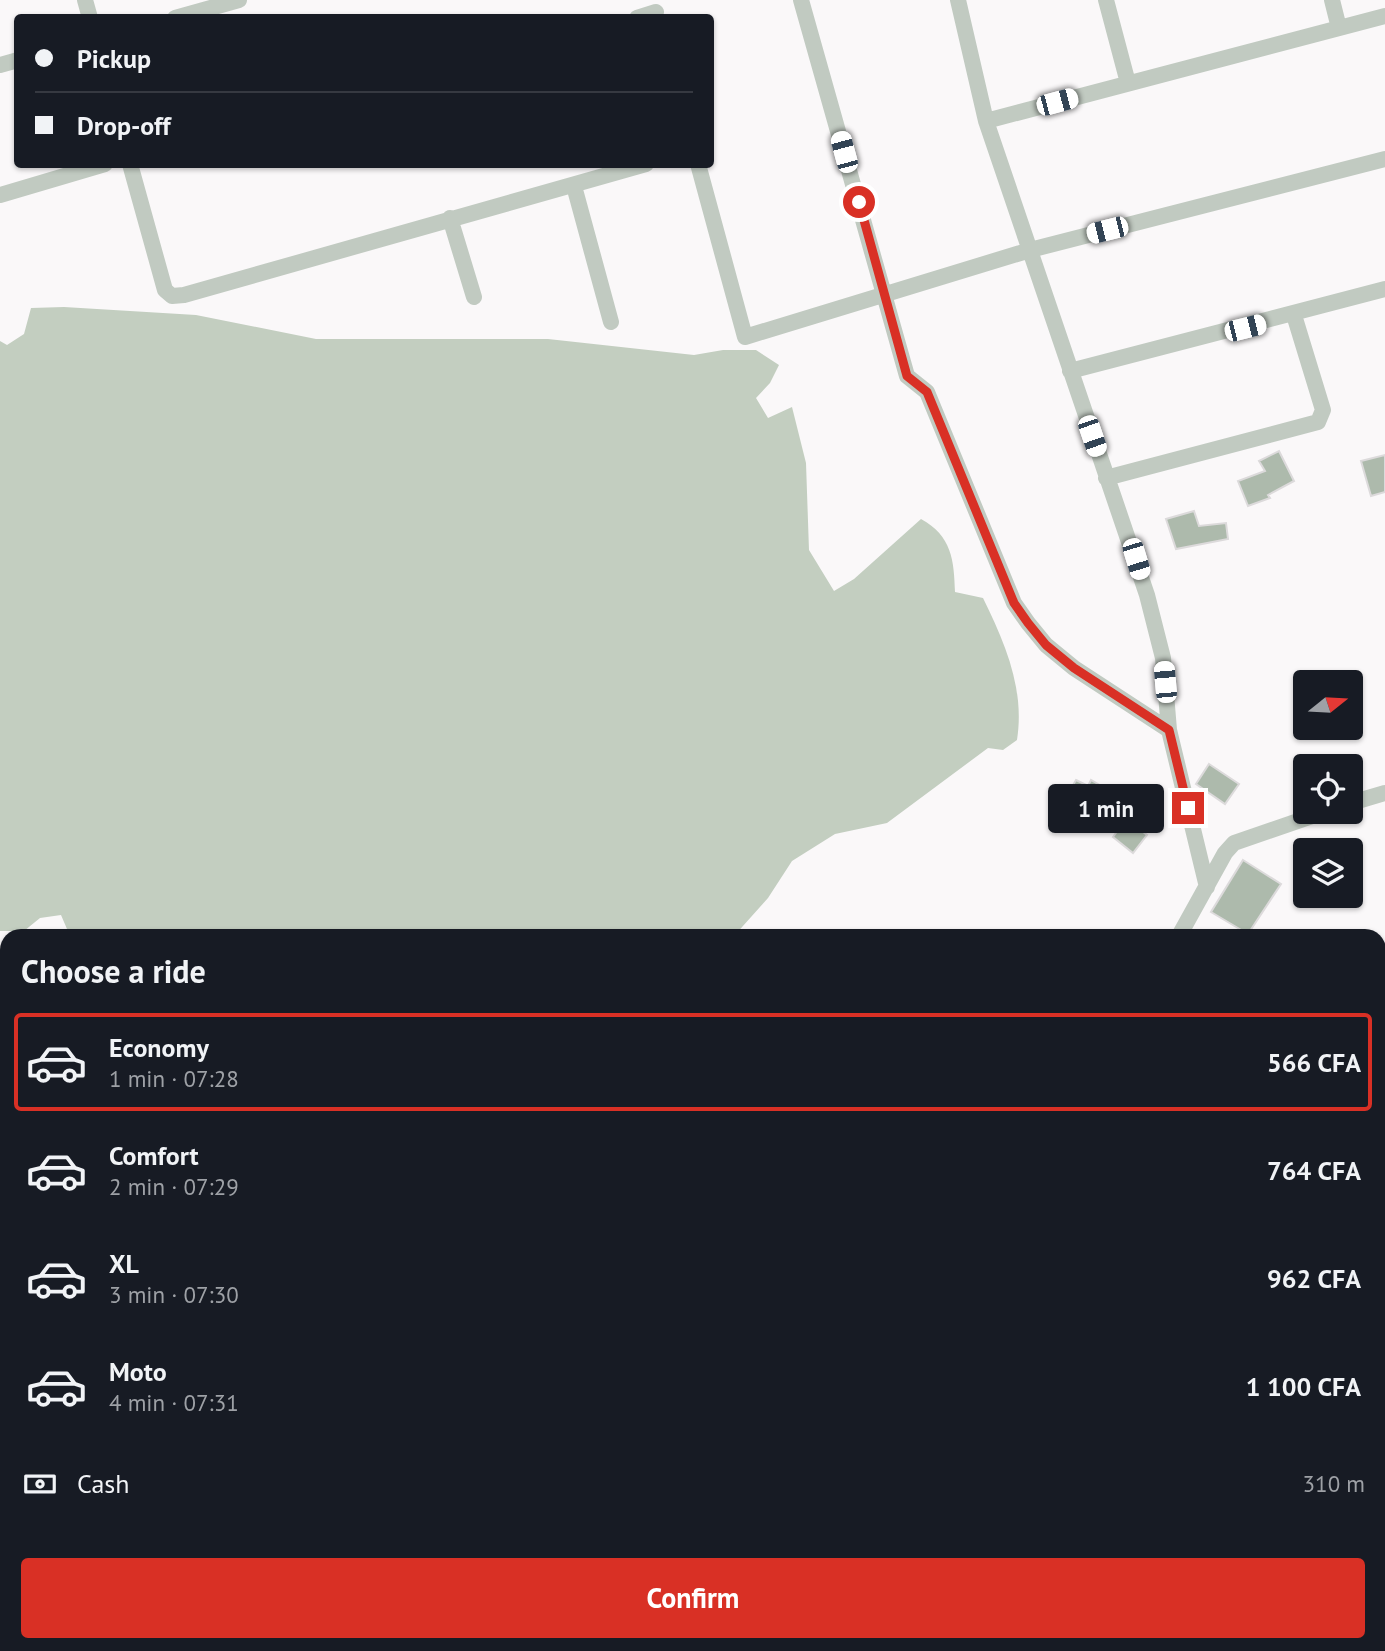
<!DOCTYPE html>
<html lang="en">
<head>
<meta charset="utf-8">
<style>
	:root { --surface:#171b24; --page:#242831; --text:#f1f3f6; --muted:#9ea1a6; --line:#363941; --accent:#d93025 }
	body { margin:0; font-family:"PT Sans",sans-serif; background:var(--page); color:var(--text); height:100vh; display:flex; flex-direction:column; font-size:26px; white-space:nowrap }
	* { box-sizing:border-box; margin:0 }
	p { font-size:23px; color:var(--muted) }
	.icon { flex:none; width:38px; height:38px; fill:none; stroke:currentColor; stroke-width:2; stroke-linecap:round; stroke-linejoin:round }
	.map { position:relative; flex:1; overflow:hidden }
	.panel { position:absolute; left:0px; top:929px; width:1386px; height:723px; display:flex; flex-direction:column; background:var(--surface); border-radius:21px 21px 0 0; box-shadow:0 2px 5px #0004 }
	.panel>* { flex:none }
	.guide { position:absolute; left:14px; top:14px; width:700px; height:154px; border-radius:7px; box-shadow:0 2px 5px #0004; display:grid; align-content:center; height:154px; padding:0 21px; background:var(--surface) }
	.needle { width:46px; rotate:72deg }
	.buttons { position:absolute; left:1293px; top:670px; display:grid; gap:14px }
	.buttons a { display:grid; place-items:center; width:70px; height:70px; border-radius:7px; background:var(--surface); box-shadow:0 2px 5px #0004; font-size:35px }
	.end { position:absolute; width:32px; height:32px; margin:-16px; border:9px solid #d93025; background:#fff; box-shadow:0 0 0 4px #fff }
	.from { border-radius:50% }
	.bubble { position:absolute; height:49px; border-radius:7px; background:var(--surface); box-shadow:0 2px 5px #0004; font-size:23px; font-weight:800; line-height:49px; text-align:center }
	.car { position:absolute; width:21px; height:42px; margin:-21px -10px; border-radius:9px; box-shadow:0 0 5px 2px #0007; background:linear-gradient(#fff 24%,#345 0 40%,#fff 0 76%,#345 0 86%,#fff 0) }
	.guide b { display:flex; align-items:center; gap:24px; height:66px; font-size:26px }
	.guide b+b { border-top:2px solid var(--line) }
	.guide i { width:18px; height:18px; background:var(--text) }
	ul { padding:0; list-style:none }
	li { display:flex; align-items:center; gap:21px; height:98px; margin:0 14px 10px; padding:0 7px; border:4px solid transparent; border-radius:7px }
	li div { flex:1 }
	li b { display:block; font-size:26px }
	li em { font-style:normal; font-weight:800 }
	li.selected { border-color:var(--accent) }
	li>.icon { width:63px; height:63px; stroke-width:1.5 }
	h2 { padding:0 21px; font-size:32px; line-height:84px }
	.pay { display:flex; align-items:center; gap:18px; height:77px; padding:0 21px; font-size:26px }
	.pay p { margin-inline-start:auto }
	.primary-button { display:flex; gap:14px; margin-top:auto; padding:14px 21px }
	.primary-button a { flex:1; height:80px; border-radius:7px; background:var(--accent); color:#fff; font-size:28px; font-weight:800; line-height:80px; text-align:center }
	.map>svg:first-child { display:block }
</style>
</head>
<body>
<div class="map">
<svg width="1385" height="1651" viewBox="0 0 1385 1651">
	<defs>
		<pattern id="wetland-marsh" width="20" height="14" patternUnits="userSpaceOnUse" patternTransform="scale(1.75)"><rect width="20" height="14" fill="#e2dbd9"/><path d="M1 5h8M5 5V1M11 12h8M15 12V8" fill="none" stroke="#bbb7b3"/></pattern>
	</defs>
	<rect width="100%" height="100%" fill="#faf8f9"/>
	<path fill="url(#wetland-marsh)" d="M310,1645H689L700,1651H305Z"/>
	<path fill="#c3cec0" d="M64,307L196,315L316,339H548L694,355L723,350H756L779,365L770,383L756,398L768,418L792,407L806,463L809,550L834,591L854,579L921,519C952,536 954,560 955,592L983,598C1005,643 1025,689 1017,740L1003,750L988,748L887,823L835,834L792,861L768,898L734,936H70L61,915L40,918L24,931H0V341L7,345L24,334L31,308Z"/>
	<path fill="#adbaac" stroke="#dcdadb" stroke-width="2" d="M1279,451L1294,481L1268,495L1270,498L1248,506L1238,481L1265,471L1259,461Z
		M1385,455V492L1371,496L1361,461Z
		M1194,511L1199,526L1226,523L1228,539L1176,549L1166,519Z
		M1209,764L1239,784L1225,804L1196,784Z
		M1076,780L1088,786L1091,780L1103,787L1084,819L1073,813L1077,806L1065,799Z
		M1126,819L1147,835L1133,853L1113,837Z
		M1243,860L1281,884L1248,934L1211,912Z"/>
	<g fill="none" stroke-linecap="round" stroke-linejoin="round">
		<path stroke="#c1cac1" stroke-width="8" d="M0,1065L7,1071
			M0,1122L7,1114"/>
		<path stroke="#c1cac1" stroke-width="16" d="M85,0L90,18
			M801,0L907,376L927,392L1014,603L1028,623L1046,645L1074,668L1169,730
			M958,0L986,121L1147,595L1163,658L1169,730L1207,887
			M1106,0L1128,83
			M1332,0L1339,28
			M175,18L239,0
			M637,18L656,12
			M0,65L18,60
			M986,121L1385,16
			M130,164L165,290L172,296L184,295L646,164
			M698,164L745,337L1030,250L1385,159
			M574,186L611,322
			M0,195L105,164
			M450,218L474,297
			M1070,371L1385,289
			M1106,478L1318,422L1323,410L1294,315
			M1351,803L1385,793
			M1179,936L1225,853L1234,843L1324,812
			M1379,1014H1385
			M1379,1353L1385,1358
			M0,1379L7,1346"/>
		<path stroke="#c1cac1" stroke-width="21" d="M0,1323L7,1325
			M971,1645L984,1651"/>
	</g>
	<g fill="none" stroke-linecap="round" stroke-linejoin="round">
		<path stroke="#d93025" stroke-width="9" d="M859,202L907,376L927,392L1014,603L1028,623L1046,645L1074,668L1169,730L1188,808"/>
	</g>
</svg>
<div class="buttons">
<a><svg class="needle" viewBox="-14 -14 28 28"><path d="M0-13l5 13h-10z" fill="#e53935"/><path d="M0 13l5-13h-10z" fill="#9ea1a6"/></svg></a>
<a><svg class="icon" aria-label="locate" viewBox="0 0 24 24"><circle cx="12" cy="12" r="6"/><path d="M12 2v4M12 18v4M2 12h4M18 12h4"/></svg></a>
<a><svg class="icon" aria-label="layers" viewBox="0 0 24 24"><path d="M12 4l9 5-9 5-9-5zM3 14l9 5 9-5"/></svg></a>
</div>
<i class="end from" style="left:859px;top:202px"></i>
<i class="end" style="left:1188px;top:808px"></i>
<div class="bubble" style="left:1048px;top:784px;width:116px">1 min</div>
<i class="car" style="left:1057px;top:102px;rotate:75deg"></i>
<i class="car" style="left:844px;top:152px;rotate:345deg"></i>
<i class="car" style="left:1107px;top:230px;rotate:256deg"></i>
<i class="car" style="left:1245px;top:328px;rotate:76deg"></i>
<i class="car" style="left:1092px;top:436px;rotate:161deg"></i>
<i class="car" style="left:1136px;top:559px;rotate:163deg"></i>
<i class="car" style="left:1165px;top:682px;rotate:355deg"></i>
<div class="guide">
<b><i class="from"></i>Pickup</b>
<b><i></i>Drop-off</b>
</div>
<section class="panel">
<h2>Choose a ride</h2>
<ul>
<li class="selected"><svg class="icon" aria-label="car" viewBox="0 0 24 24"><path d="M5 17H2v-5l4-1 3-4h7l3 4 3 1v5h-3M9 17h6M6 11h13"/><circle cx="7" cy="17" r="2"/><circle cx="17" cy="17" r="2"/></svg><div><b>Economy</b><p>1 min · 07:28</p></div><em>566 CFA</em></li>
<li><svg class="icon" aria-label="car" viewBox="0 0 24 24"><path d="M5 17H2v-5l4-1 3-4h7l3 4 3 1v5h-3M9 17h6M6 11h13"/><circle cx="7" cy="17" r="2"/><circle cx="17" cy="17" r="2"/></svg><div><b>Comfort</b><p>2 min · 07:29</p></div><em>764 CFA</em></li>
<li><svg class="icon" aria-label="car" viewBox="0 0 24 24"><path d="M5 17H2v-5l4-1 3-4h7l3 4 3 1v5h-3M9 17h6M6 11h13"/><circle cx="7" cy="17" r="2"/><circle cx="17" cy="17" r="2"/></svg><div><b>XL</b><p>3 min · 07:30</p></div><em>962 CFA</em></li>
<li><svg class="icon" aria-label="car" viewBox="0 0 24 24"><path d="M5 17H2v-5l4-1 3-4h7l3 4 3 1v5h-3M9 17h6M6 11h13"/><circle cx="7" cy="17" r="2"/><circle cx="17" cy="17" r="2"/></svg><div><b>Moto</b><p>4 min · 07:31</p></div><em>1 100 CFA</em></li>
</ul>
<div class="pay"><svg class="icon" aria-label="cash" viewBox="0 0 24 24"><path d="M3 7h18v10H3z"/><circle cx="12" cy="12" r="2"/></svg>Cash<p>310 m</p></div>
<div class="primary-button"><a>Confirm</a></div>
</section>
</div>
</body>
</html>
